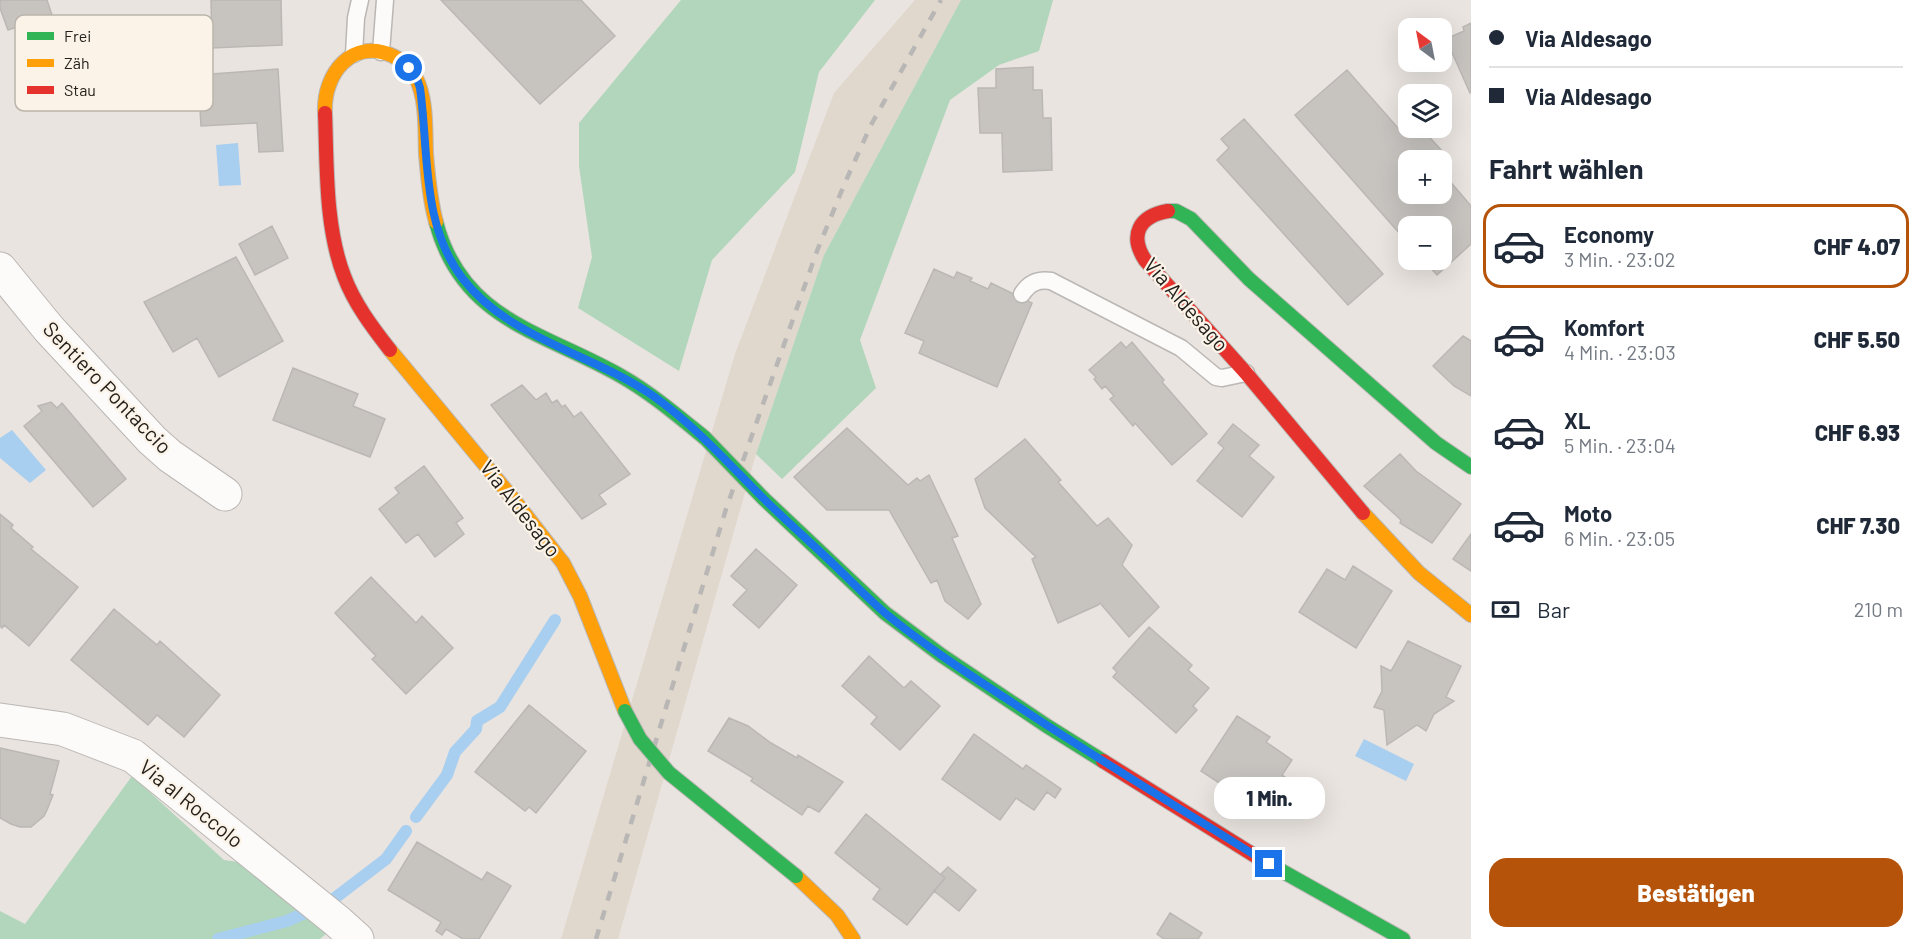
<!DOCTYPE html>
<html lang="de">
<head>
<meta charset="utf-8">
<style>
	:root { --surface:#fff; --page:#f6f6f7; --text:#1f2937; --muted:#747a83; --line:#e0e1e3; --accent:#b45309 }
	body { margin:0; font-family:Barlow,sans-serif; background:var(--page); color:var(--text); height:100vh; display:flex; flex-direction:column; font-size:22px; white-space:nowrap }
	* { box-sizing:border-box; margin:0 }
	p { font-size:20px; color:var(--muted) }
	.icon { flex:none; width:33px; height:33px; fill:none; stroke:currentColor; stroke-width:2; stroke-linecap:round; stroke-linejoin:round }
	.map { position:relative; flex:1; overflow:hidden }
	.drawer { display:flex; flex-direction:column; background:var(--surface); width:450px }
	.drawer>* { flex:none }
	.banner { display:grid; align-content:center; height:132px; padding:0 18px; background:var(--surface) }
	.needle { width:39px; rotate:328deg }
	.buttons { position:absolute; left:1398px; top:18px; display:grid; gap:12px }
	.buttons a { display:grid; place-items:center; width:54px; height:54px; border-radius:12px; background:var(--surface); box-shadow:0 6px 24px #0002; font-size:30px }
	.end { position:absolute; width:27px; height:27px; margin:-14px; border:8px solid #1a73e8; background:#fff; box-shadow:0 0 0 3px #fff }
	.from { border-radius:50% }
	.bubble { position:absolute; height:42px; border-radius:18px; background:var(--surface); box-shadow:0 6px 24px #0002; font-size:20px; font-weight:800; line-height:42px; text-align:center }
	.banner b { display:flex; align-items:center; gap:21px; height:57px; font-size:22px }
	.banner b+b { border-top:2px solid var(--line) }
	.banner i { width:15px; height:15px; background:var(--text) }
	ul { padding:0; list-style:none }
	li { display:flex; align-items:center; gap:18px; height:84px; margin:0 12px 9px; padding:0 6px; border:3px solid transparent; border-radius:18px }
	li div { flex:1 }
	li b { display:block; font-size:22px }
	li em { font-style:normal; font-weight:800 }
	li.active { border-color:var(--accent) }
	li>.icon { width:54px; height:54px; stroke-width:1.5 }
	h2 { padding:0 18px; font-size:27px; line-height:72px }
	.pay { display:flex; align-items:center; gap:15px; height:66px; padding:0 18px; font-size:22px }
	.pay p { margin-inline-start:auto }
	.cta { display:flex; gap:12px; margin-top:auto; padding:12px 18px }
	.cta a { flex:1; height:69px; border-radius:18px; background:var(--accent); color:#fff; font-size:24px; font-weight:800; line-height:69px; text-align:center }
	main { display:flex; flex:1; min-height:0 }
	.map>svg:first-child { display:block }
</style>
</head>
<body>
<main>
<div class="map">
<svg width="1471" height="939" viewBox="0 0 1471 939">
	<rect width="100%" height="100%" fill="#e9e4df"/>
	<path fill="#e0d7cd" d="M915,0H961L824,255L756,454L618,939H561L735,354L834,93Z"/>
	<path fill="#b1d6bc" d="M681,0H875L819,72L795,172L712,260L679,371L578,308L592,257L579,166V123Z
		M961,0H1053L1039,51L999,65L950,100L860,340L876,388L782,479L756,454L824,255Z
		M132,776L224,860L245,863L328,932L320,939H0V911L25,924Z"/>
	<path fill="#a8cef0" d="M238,143L241,185L219,186L216,145Z
		M12,430L46,470L30,483L0,458V438Z
		M1364,739L1414,764L1406,781L1355,756Z"/>
	<g fill="none" stroke-linecap="round" stroke-linejoin="round">
		<path stroke="#a8cef0" stroke-width="12" d="M416,817L447,775L455,752L476,729L477,721L500,707L555,620
			M218,939L287,921L331,901L386,859L406,831"/>
	</g>
	<path fill="#c7c4c0" stroke="#bbb7b4" stroke-width="1.5" d="M0,0H47L52,15L8,30L0,8Z
		M211,0H281L282,45L212,48Z
		M441,0H581L615,36L540,104Z
		M1471,23V92L1470,93L1446,39L1464,31L1463,27Z
		M1033,67V90H1042L1043,118H1051L1052,170L1003,172L1002,133H980L978,88H996V69Z
		M278,69L283,151L259,152L257,123L201,126L198,75Z
		M1347,70L1405,136L1415,128H1421L1443,152L1434,160H1408V194H1442V172L1471,206V244L1437,275L1423,260H1442V226H1408V243L1295,115Z
		M1244,119L1383,274L1348,305L1217,160L1229,148L1221,139Z
		M272,226L288,258L255,275L239,244Z
		M236,257L283,341L219,377L197,338L173,352L144,302Z
		M934,269L954,278L957,272L972,278L970,281L988,289L991,283L1032,303L997,387L919,353L924,341L905,333Z
		M1463,336L1471,341V396L1454,386L1433,366Z
		M1121,342L1126,348L1132,342L1164,380L1162,382L1207,434L1172,465L1135,423L1133,426L1110,399L1114,396L1105,386L1102,389L1094,379L1096,377L1089,370Z
		M293,368L358,394L353,406L385,419L370,457L273,420Z
		M522,385L536,400L546,393L552,403L557,400L562,407L565,405L574,417L581,412L630,474L599,495L606,504L582,519L491,405Z
		M51,402L57,408L62,403L126,479L93,507L24,426L42,411L38,406Z
		M1233,424L1259,445L1249,456L1274,477L1242,517L1197,481L1224,448L1218,443Z
		M847,428L908,485L917,478L920,481L929,475L958,536L952,538L981,604L968,619L945,601L937,580L931,583L889,510H827L794,477Z
		M1025,439L1061,480L1058,482L1097,526L1108,518L1132,545L1122,565L1159,607L1129,637L1100,603L1098,605L1058,623L1032,559L1036,557L985,508L975,479Z
		M1400,454L1416,471L1461,504L1432,543L1400,523L1401,520L1364,486Z
		M424,466L463,518L456,523L464,534L435,557L418,534L406,543L379,509L399,493L395,488Z
		M0,514L13,525L11,528L33,547L31,549L78,587L29,646L4,625L2,628L0,626Z
		M1471,534V571L1453,559Z
		M756,549L797,585L759,628L733,605L747,590L731,576Z
		M1353,566L1392,591L1356,648L1299,612L1327,569L1345,580Z
		M371,577L416,623L422,616L453,648L406,694L372,659L376,656L335,613Z
		M114,609L157,645L160,641L220,695L184,737L157,715L148,725L71,660Z
		M1149,627L1192,665L1188,670L1209,688L1193,706L1197,710L1176,733L1113,677L1117,672L1113,668Z
		M1408,641L1461,666L1446,697L1454,701L1434,714L1426,731L1417,725L1387,745L1384,710L1374,707L1382,691L1381,666L1391,671Z
		M869,656L904,688L911,681L940,706L900,750L871,724L877,717L842,686Z
		M529,705L586,751L536,813L529,807L525,811L475,772Z
		M1237,716L1270,737L1266,742L1292,760L1282,775L1285,777L1262,811L1201,771Z
		M729,718L748,726L771,743L797,758L798,755L843,782L819,812L808,806L802,815L751,781L753,778L708,751Z
		M974,734L1023,769L1026,765L1061,789L1055,798L1047,792L1034,810L1016,798L1000,820L942,779Z
		M0,748L59,761L50,794L53,795L47,810L44,816L31,827H20L11,824L0,818Z
		M866,814L945,878L907,925L873,899L880,889L835,853Z
		M417,842L482,880L487,872L511,886L479,939H463L446,929L442,935L436,931L441,922L388,890Z
		M948,867L976,890L959,911L934,891L945,878L941,874Z
		M1170,913L1202,933L1198,939H1164L1157,934Z"/>
	<g fill="none" stroke-linecap="round" stroke-linejoin="round">
		<g stroke="#bbb7b4" stroke-width="19">
			<path id="lane" d="M381,52L385,0
				M354,54L356,18L360,0
				M1022,294C1029,283 1038,279 1051,281L1181,348L1216,377L1222,378L1246,373"/>
		</g>
		<g stroke="#bbb7b4" stroke-width="35">
			<path id="street" d="M0,269L49,329L152,440L170,456L225,494
				M0,720L63,729L133,756L337,921L357,939"/>
		</g>
		<g stroke="#bbb7b4" stroke-width="16">
			<path id="fast" d="M1168,211H1176L1191,219L1249,279L1436,443L1471,467
				M436,222C462,321 544,332 621,376C651,393 678,416 705,438
				M763,498L885,613L941,655L1047,726L1103,761
				M1257,857L1403,939"/>
		</g>
		<g stroke="#bbb7b4" stroke-width="16">
			<path id="slow" d="M325,113C323,74 352,37 393,56C403,61 412,68 416,78C427,100 425,130 426,154C428,177 430,200 436,222
				M390,350L514,500L563,563L580,596L625,711
				M1363,513L1419,573L1471,615
				M796,876L837,915L853,939"/>
		</g>
		<g stroke="#bbb7b4" stroke-width="16">
			<path id="jam" d="M325,113C327,165 325,227 344,276C354,303 372,327 390,350
				M1168,211C1139,216 1129,235 1145,260L1246,373L1363,513
				M1103,761L1257,857"/>
		</g>
		<use href="#lane" stroke="#fcfbfa" stroke-width="16"/>
		<use href="#street" stroke="#fcfbfa" stroke-width="33"/>
		<use href="#fast" stroke="#30b455" stroke-width="14"/>
		<use href="#slow" stroke="#ff9f0a" stroke-width="14"/>
		<use href="#jam" stroke="#e5322d" stroke-width="14"/>
		<path stroke="#b8b7b5" stroke-width="4.5" stroke-dasharray="10 10" stroke-linecap="butt" d="M596,939L726,509L817,251L844,185L871,125L941,0"/>
		<g stroke="#bbb7b4" stroke-width="16" stroke-linecap="butt">
			<path id="fast-bridge" d="M705,438L763,498
				M625,711L640,739L669,773L796,876"/>
		</g>
		<use href="#fast-bridge" stroke="#30b455" stroke-width="14"/>
	</g>
	<g fill="none" stroke-linecap="round" stroke-linejoin="round">
		<path stroke="#1a73e8" stroke-width="8" d="M409,68L416,76L420,88C429,152 421,225 463,279C510,340 595,354 656,398C696,427 728,463 762,497C783,518 806,538 828,559C847,577 865,596 885,613C925,646 970,675 1013,703C1097,759 1183,810 1269,864"/>
	</g>
	<g text-anchor="middle" stroke-width="4.5" stroke-linejoin="round" paint-order="stroke">
		<g font-size="21" fill="#23201c" stroke="#fbf3e8">
			<text transform="translate(1186 305) rotate(49)" y="7">Via Aldesago</text>
			<text transform="translate(107 388) rotate(46)" y="7">Sentiero Pontaccio</text>
			<text transform="translate(520 509) rotate(52)" y="7">Via Aldesago</text>
			<text transform="translate(191 804) rotate(39)" y="7">Via al Roccolo</text>
		</g>
	</g>
	<rect x="15" y="15" width="198" height="96" rx="9" fill="#fbf3e8" stroke="#bab4ab" stroke-width="1.5"/>
	<rect x="27" y="32" width="27" height="8" fill="#30b455"/>
	<rect x="27" y="59" width="27" height="8" fill="#ff9f0a"/>
	<rect x="27" y="86" width="27" height="8" fill="#e5322d"/>
	<g font-size="16" fill="#23201c">
		<text x="64" y="42">Frei</text>
		<text x="64" y="69">Zäh</text>
		<text x="64" y="96">Stau</text>
	</g>
</svg>
<div class="buttons">
<a><svg class="needle" viewBox="-14 -14 28 28"><path d="M0-13l5 13h-10z" fill="#e53935"/><path d="M0 13l5-13h-10z" fill="#747a83"/></svg></a>
<a><svg class="icon" aria-label="layers" viewBox="0 0 24 24"><path d="M12 4l9 5-9 5-9-5zM3 14l9 5 9-5"/></svg></a>
<a>+</a>
<a>−</a>
</div>
<i class="end from" style="left:409px;top:68px"></i>
<i class="end" style="left:1269px;top:864px"></i>
<div class="bubble" style="left:1214px;top:777px;width:111px">1 Min.</div>
</div>
<section class="drawer">
<div class="banner">
<b><i class="from"></i>Via Aldesago</b>
<b><i></i>Via Aldesago</b>
</div>
<h2>Fahrt wählen</h2>
<ul>
<li class="active"><svg class="icon" aria-label="car" viewBox="0 0 24 24"><path d="M5 17H2v-5l4-1 3-4h7l3 4 3 1v5h-3M9 17h6M6 11h13"/><circle cx="7" cy="17" r="2"/><circle cx="17" cy="17" r="2"/></svg><div><b>Economy</b><p>3 Min. · 23:02</p></div><em>CHF 4.07</em></li>
<li><svg class="icon" aria-label="car" viewBox="0 0 24 24"><path d="M5 17H2v-5l4-1 3-4h7l3 4 3 1v5h-3M9 17h6M6 11h13"/><circle cx="7" cy="17" r="2"/><circle cx="17" cy="17" r="2"/></svg><div><b>Komfort</b><p>4 Min. · 23:03</p></div><em>CHF 5.50</em></li>
<li><svg class="icon" aria-label="car" viewBox="0 0 24 24"><path d="M5 17H2v-5l4-1 3-4h7l3 4 3 1v5h-3M9 17h6M6 11h13"/><circle cx="7" cy="17" r="2"/><circle cx="17" cy="17" r="2"/></svg><div><b>XL</b><p>5 Min. · 23:04</p></div><em>CHF 6.93</em></li>
<li><svg class="icon" aria-label="car" viewBox="0 0 24 24"><path d="M5 17H2v-5l4-1 3-4h7l3 4 3 1v5h-3M9 17h6M6 11h13"/><circle cx="7" cy="17" r="2"/><circle cx="17" cy="17" r="2"/></svg><div><b>Moto</b><p>6 Min. · 23:05</p></div><em>CHF 7.30</em></li>
</ul>
<div class="pay"><svg class="icon" aria-label="cash" viewBox="0 0 24 24"><path d="M3 7h18v10H3z"/><circle cx="12" cy="12" r="2"/></svg>Bar<p>210 m</p></div>
<div class="cta"><a>Bestätigen</a></div>
</section>
</main>
</body>
</html>
